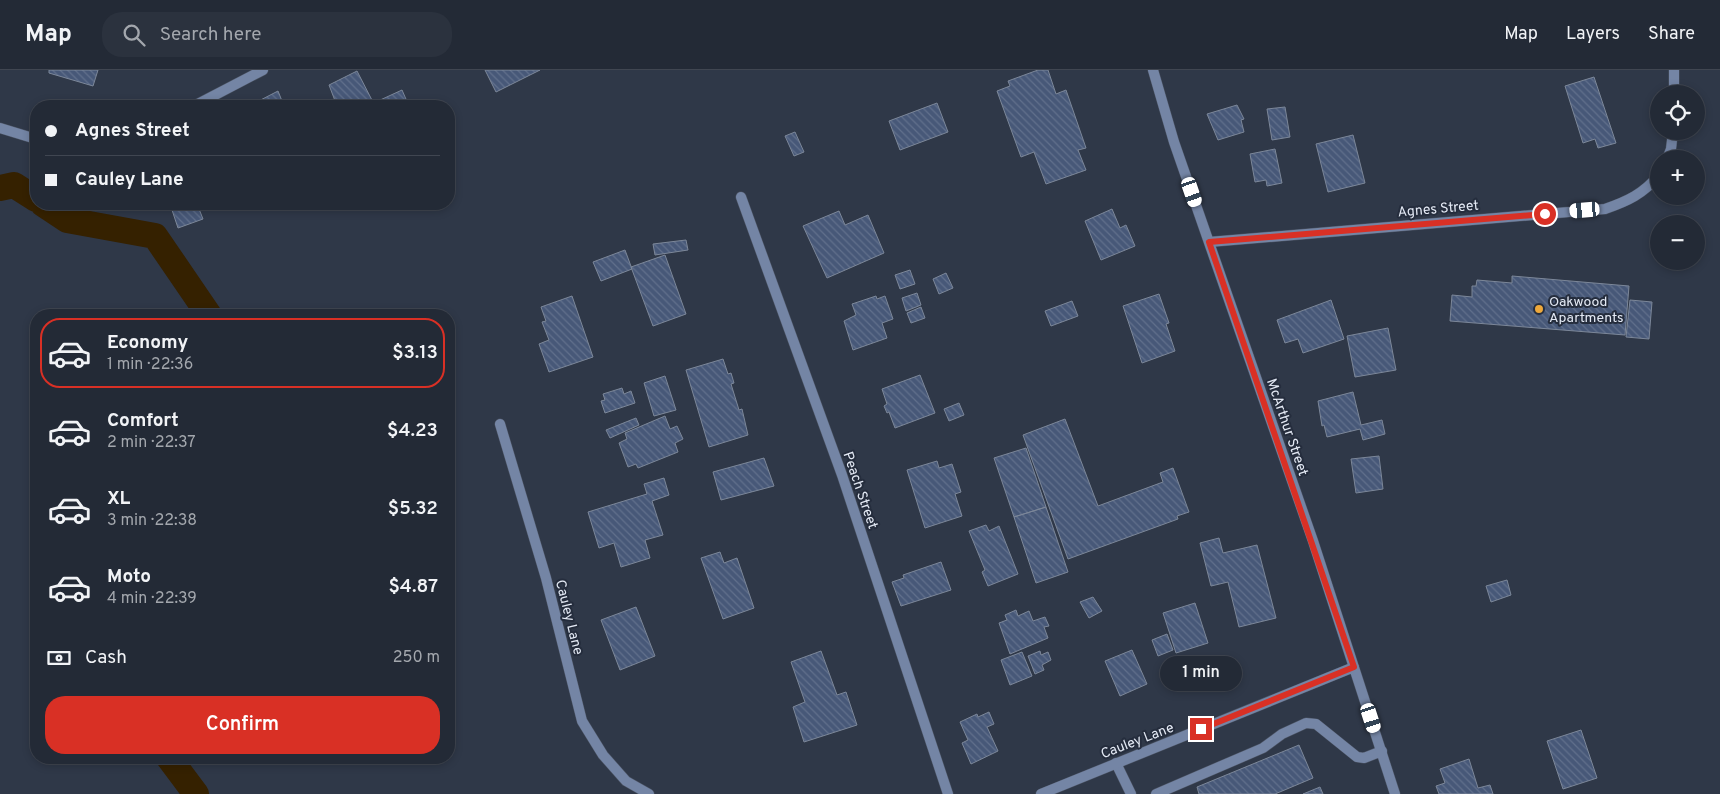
<!DOCTYPE html>
<html lang="en">
<head>
<meta charset="utf-8">
<style>
	:root { --surface:#232a36; --page:#2b323e; --text:#f1f3f6; --muted:#a3a7ad; --line:#404651; --accent:#d93025 }
	body { margin:0; font-family:Overpass,sans-serif; background:var(--page); color:var(--text); height:100vh; display:flex; flex-direction:column; font-size:19px; white-space:nowrap }
	* { box-sizing:border-box; margin:0 }
	p { font-size:16px; color:var(--muted) }
	.icon { flex:none; width:28px; height:28px; fill:none; stroke:currentColor; stroke-width:2; stroke-linecap:round; stroke-linejoin:round }
	.map { position:relative; flex:1; overflow:hidden }
	.side { position:absolute; left:30px; top:239px; width:425px; height:455px; display:flex; flex-direction:column; background:var(--surface); border-radius:20px; box-shadow:0 2px 8px #0003,0 0 0 1px var(--line) }
	.side>* { flex:none }
	.hud { position:absolute; left:30px; top:30px; width:425px; height:110px; border-radius:20px; box-shadow:0 2px 8px #0003,0 0 0 1px var(--line); display:grid; align-content:center; height:110px; padding:0 15px; background:var(--surface) }
	.fabs { position:absolute; left:1650px; top:15px; display:grid; gap:10px }
	.fabs a { display:grid; place-items:center; width:55px; height:55px; border-radius:50%; background:var(--surface); box-shadow:0 2px 8px #0003,0 0 0 1px var(--line); font-size:25px }
	.end { position:absolute; width:22px; height:22px; margin:-11px; border:6px solid #d93025; background:#fff; box-shadow:0 0 0 2px #fff }
	.from { border-radius:50% }
	.bubble { position:absolute; height:35px; border-radius:18px; background:var(--surface); box-shadow:0 2px 8px #0003,0 0 0 1px var(--line); font-size:16px; font-weight:600; line-height:35px; text-align:center }
	.car { position:absolute; width:15px; height:30px; margin:-15px -8px; border-radius:6px; box-shadow:0 0 4px 1px #0007; background:linear-gradient(#fff 24%,#345 0 40%,#fff 0 76%,#345 0 86%,#fff 0) }
	.hud b { display:flex; align-items:center; gap:18px; height:48px; font-size:19px }
	.hud b+b { border-top:1px solid var(--line) }
	.hud i { width:12px; height:12px; background:var(--text) }
	ul { padding:9px 0 0; list-style:none }
	li { display:flex; align-items:center; gap:15px; height:70px; margin:0 10px 8px; padding:0 5px; border:2px solid transparent; border-radius:20px }
	li div { flex:1 }
	li b { display:block; font-size:19px }
	li em { font-style:normal; font-weight:600 }
	li.selected { border-color:var(--accent) }
	li>.icon { width:45px; height:45px; stroke-width:1.5 }
	.pay { display:flex; align-items:center; gap:12px; height:55px; padding:0 15px; font-size:19px }
	.pay p { margin-inline-start:auto }
	.action { display:flex; gap:10px; margin-top:auto; padding:10px 15px }
	.action a { flex:1; height:58px; border-radius:20px; background:var(--accent); color:#fff; font-size:20px; font-weight:600; line-height:58px; text-align:center }
	header { display:flex; align-items:center; gap:30px; box-sizing:border-box; height:70px; padding:0 25px; background:var(--surface); border-bottom:1px solid var(--line) }
	header strong { font-size:24px }
	nav { display:flex; gap:28px; margin-inline-start:auto; font-size:18px }
	.search { width:350px; height:45px; background:var(--page); display:flex; align-items:center; gap:12px; box-sizing:border-box; padding:0 18px; border-radius:20px; color:var(--muted); font-size:19px }
	.map>svg:first-child { display:block }
</style>
</head>
<body>
<header>
<strong>Map</strong>
<div class="search"><svg class="icon" aria-label="search" viewBox="0 0 24 24"><circle cx="10" cy="10" r="6"/><path d="M15 15l6 6"/></svg>Search here</div>
<nav><a>Map</a><a>Layers</a><a>Share</a></nav>
</header>
<div class="map">
<svg width="1720" height="724" viewBox="0 0 1720 724">
	<defs>
		<pattern id="building-back-hatch" width="6" height="6" patternUnits="userSpaceOnUse" patternTransform="scale(1.25)"><rect width="6" height="6" fill="#475878"/><path d="M-1 5l2 2M0 0l6 6M5-1l2 2" fill="none" stroke="#61708c"/></pattern>
	</defs>
	<rect width="100%" height="100%" fill="#2f3848"/>
	<g fill="none" stroke-linecap="round" stroke-linejoin="round">
		<path stroke="#352100" stroke-width="26" d="M0,118L14,115L36,129
			M43,134L67,150L155,166L209,245
			M169,688L196,724"/>
	</g>
	<path fill="url(#building-back-hatch)" stroke="#7c8799" d="M49,0H98L93,16L49,3Z
		M485,0H540L496,22Z
		M1038,0H1048L1056,24L1066,20L1086,78L1078,80L1086,100L1046,114L1034,82L1021,87L997,21L1010,16L1008,11Z
		M357,1L375,36H337L329,15Z
		M1594,7L1616,73L1598,78L1595,69L1583,73L1565,16Z
		M402,20L409,36H381L378,31Z
		M278,21L282,31L272,36H249Z
		M937,33L948,62L900,80L889,51Z
		M1237,35L1244,49L1241,50L1244,62L1218,70L1207,44Z
		M1285,37L1290,67L1272,70L1267,39Z
		M795,62L804,82L794,86L785,66Z
		M1353,65L1365,113L1328,122L1316,74Z
		M1275,79L1282,113L1267,116L1266,110L1255,112L1250,84Z
		M170,134H197L203,149L178,158Z
		M1112,139L1120,158L1126,155L1135,176L1101,190L1085,151Z
		M839,141L845,155L868,145L884,183L827,208L803,156Z
		M686,170L688,180L655,185L653,174Z
		M625,180L632,199L601,211L593,192Z
		M665,185L686,244L653,256L631,197Z
		M910,200L915,214L900,219L895,205Z
		M946,203L953,218L939,224L933,209Z
		M1512,206L1629,216L1625,265L1450,251L1452,225L1472,227V216H1476L1477,210L1512,213Z
		M917,223L921,235L906,241L902,228Z
		M1159,224L1169,253L1166,254L1175,281L1142,293L1123,236Z
		M572,226L593,287L549,302L539,274L549,270L542,252L546,251L541,237Z
		M876,226L877,229L885,226L893,249L882,253L887,268L853,280L844,251L856,245L852,234Z
		M1331,230L1344,269L1303,283L1298,269L1285,273L1277,250Z
		M1630,230L1652,232L1649,269L1626,267Z
		M1072,231L1078,246L1051,256L1045,241Z
		M921,237L925,248L911,253L907,243Z
		M1388,258L1396,300L1355,307L1347,266Z
		M723,289L728,304L731,303L734,313L731,314L739,340L742,339L748,365L709,377L686,300Z
		M920,305L935,343L895,358L889,342L887,343L884,336L887,334L882,319Z
		M665,306L676,340L654,346L644,313Z
		M622,318L624,324L631,321L635,333L605,343L601,331L605,330L603,324Z
		M1353,322L1361,355L1382,350L1385,364L1363,370L1360,359L1327,367L1324,355L1322,356L1318,331Z
		M959,333L964,345L949,351L944,339Z
		M665,346L670,359L677,356L683,369L675,373L678,382L638,398L636,394L628,397L619,373L627,369L625,363Z
		M636,348L639,355L610,368L606,360Z
		M1065,349L1098,436L1163,412L1160,403L1173,398L1189,442L1177,446L1178,449L1068,489L1023,365Z
		M1026,378L1046,437L1014,447L994,388Z
		M1379,386L1383,419L1356,423L1351,389Z
		M764,388L774,416L721,430L713,402Z
		M937,391L939,398L952,394L961,422L955,424L962,446L925,458L907,400Z
		M664,408L669,425L652,431L663,465L645,470L650,488L621,497L614,473L599,478L588,442L647,424L644,414Z
		M1046,437L1068,502L1036,513L1014,447Z
		M986,455L989,461L999,456L1018,504L988,516L982,502L985,500L969,461Z
		M1219,468L1223,483L1257,475L1276,548L1239,557L1228,512L1211,516L1200,473Z
		M720,482L724,493L737,488L754,538L723,549L701,488Z
		M941,492L951,520L901,536L892,512L904,508L903,505Z
		M1507,510L1511,525L1491,532L1486,516Z
		M1093,527L1102,541L1089,548L1080,532Z
		M1195,533L1208,573L1176,583L1163,543Z
		M636,537L655,586L620,600L601,550Z
		M1016,540L1018,546L1029,541L1033,551L1045,547L1049,556L1044,557L1048,568L1010,584L999,553L1007,550L1005,545Z
		M1167,564L1173,580L1158,586L1152,570Z
		M1132,580L1147,614L1120,626L1105,591Z
		M821,581L837,625L846,622L857,655L804,672L793,637L805,632L791,592Z
		M1040,581L1041,585L1048,582L1051,590L1042,595L1044,600L1035,604L1028,586Z
		M1022,582L1032,606L1010,615L1001,590Z
		M989,642L994,654L987,657L998,681L971,694L962,673L968,670L960,652L977,644L978,647Z
		M1581,660L1597,708L1563,719L1547,671Z
		M1299,675L1313,708L1275,724H1199L1197,717Z
		M1469,689L1478,718L1490,715L1493,724H1439L1436,716L1445,713L1440,699Z
		M1320,717L1323,724H1303Z"/>
	<g fill="none" stroke-linecap="round" stroke-linejoin="round">
		<g stroke="#4c5464" stroke-width="11">
			<path id="lane" d="M1116,693L1131,724
				M1156,724L1263,678L1282,664L1306,653L1316,654L1357,687L1364,688L1382,681"/>
		</g>
		<g stroke="#4c5464" stroke-width="11">
			<path id="street" d="M1153,0L1174,72L1313,471L1395,724
				M1674,24V0
				M194,36L263,0
				M0,58L36,69
				M1667,89L1671,79L1673,61
				M741,127L842,405L948,724
				M1209,172L1605,139C1628,131 1643,124 1659,105
				M500,354L546,508L582,651L603,685L626,711L649,724
				M1041,724L1354,597"/>
		</g>
		<use href="#lane" stroke="#7485a5" stroke-width="10"/>
		<use href="#street" stroke="#7485a5" stroke-width="10"/>
	</g>
	<g fill="none" stroke-linecap="round" stroke-linejoin="round">
		<path stroke="#d93025" stroke-width="6" d="M1201,659L1354,597L1209,172L1545,144"/>
	</g>
	<circle fill="#eda83b" stroke="#252d3d" stroke-width="2" cx="1539" cy="239" r="5"/>
	<g text-anchor="middle" stroke-width="4" stroke-linejoin="round" paint-order="stroke">
		<g font-size="14" fill="#e4eaf5" stroke="#252d3d">
			<text transform="translate(1438 138) rotate(-5)" y="5">Agnes Street</text>
			<text transform="translate(1288 357) rotate(71)" y="5">McArthur Street</text>
			<text transform="translate(861 420) rotate(71)" y="5">Peach Street</text>
			<text transform="translate(570 547) rotate(76)" y="5">Cauley Lane</text>
			<text transform="translate(1137 670) rotate(-21)" y="5">Cauley Lane</text>
		</g>
		<g font-size="14" fill="#e4eaf5" stroke="#252d3d" text-anchor="start">
			<text x="1549" y="236">Oakwood<tspan x="1549" dy="16">Apartments</tspan></text>
		</g>
	</g>
</svg>
<div class="fabs">
<a><svg class="icon" aria-label="locate" viewBox="0 0 24 24"><circle cx="12" cy="12" r="6"/><path d="M12 2v4M12 18v4M2 12h4M18 12h4"/></svg></a>
<a>+</a>
<a>−</a>
</div>
<i class="end from" style="left:1545px;top:144px"></i>
<i class="end" style="left:1201px;top:659px"></i>
<div class="bubble" style="left:1160px;top:586px;width:82px">1 min</div>
<i class="car" style="left:1192px;top:122px;rotate:161deg"></i>
<i class="car" style="left:1585px;top:140px;rotate:265deg"></i>
<i class="car" style="left:1371px;top:648px;rotate:162deg"></i>
<div class="hud">
<b><i class="from"></i>Agnes Street</b>
<b><i></i>Cauley Lane</b>
</div>
<section class="side">
<ul>
<li class="selected"><svg class="icon" aria-label="car" viewBox="0 0 24 24"><path d="M5 17H2v-5l4-1 3-4h7l3 4 3 1v5h-3M9 17h6M6 11h13"/><circle cx="7" cy="17" r="2"/><circle cx="17" cy="17" r="2"/></svg><div><b>Economy</b><p>1 min · 22:36</p></div><em>$3.13</em></li>
<li><svg class="icon" aria-label="car" viewBox="0 0 24 24"><path d="M5 17H2v-5l4-1 3-4h7l3 4 3 1v5h-3M9 17h6M6 11h13"/><circle cx="7" cy="17" r="2"/><circle cx="17" cy="17" r="2"/></svg><div><b>Comfort</b><p>2 min · 22:37</p></div><em>$4.23</em></li>
<li><svg class="icon" aria-label="car" viewBox="0 0 24 24"><path d="M5 17H2v-5l4-1 3-4h7l3 4 3 1v5h-3M9 17h6M6 11h13"/><circle cx="7" cy="17" r="2"/><circle cx="17" cy="17" r="2"/></svg><div><b>XL</b><p>3 min · 22:38</p></div><em>$5.32</em></li>
<li><svg class="icon" aria-label="car" viewBox="0 0 24 24"><path d="M5 17H2v-5l4-1 3-4h7l3 4 3 1v5h-3M9 17h6M6 11h13"/><circle cx="7" cy="17" r="2"/><circle cx="17" cy="17" r="2"/></svg><div><b>Moto</b><p>4 min · 22:39</p></div><em>$4.87</em></li>
</ul>
<div class="pay"><svg class="icon" aria-label="cash" viewBox="0 0 24 24"><path d="M3 7h18v10H3z"/><circle cx="12" cy="12" r="2"/></svg>Cash<p>250 m</p></div>
<div class="action"><a>Confirm</a></div>
</section>
</div>
</body>
</html>
